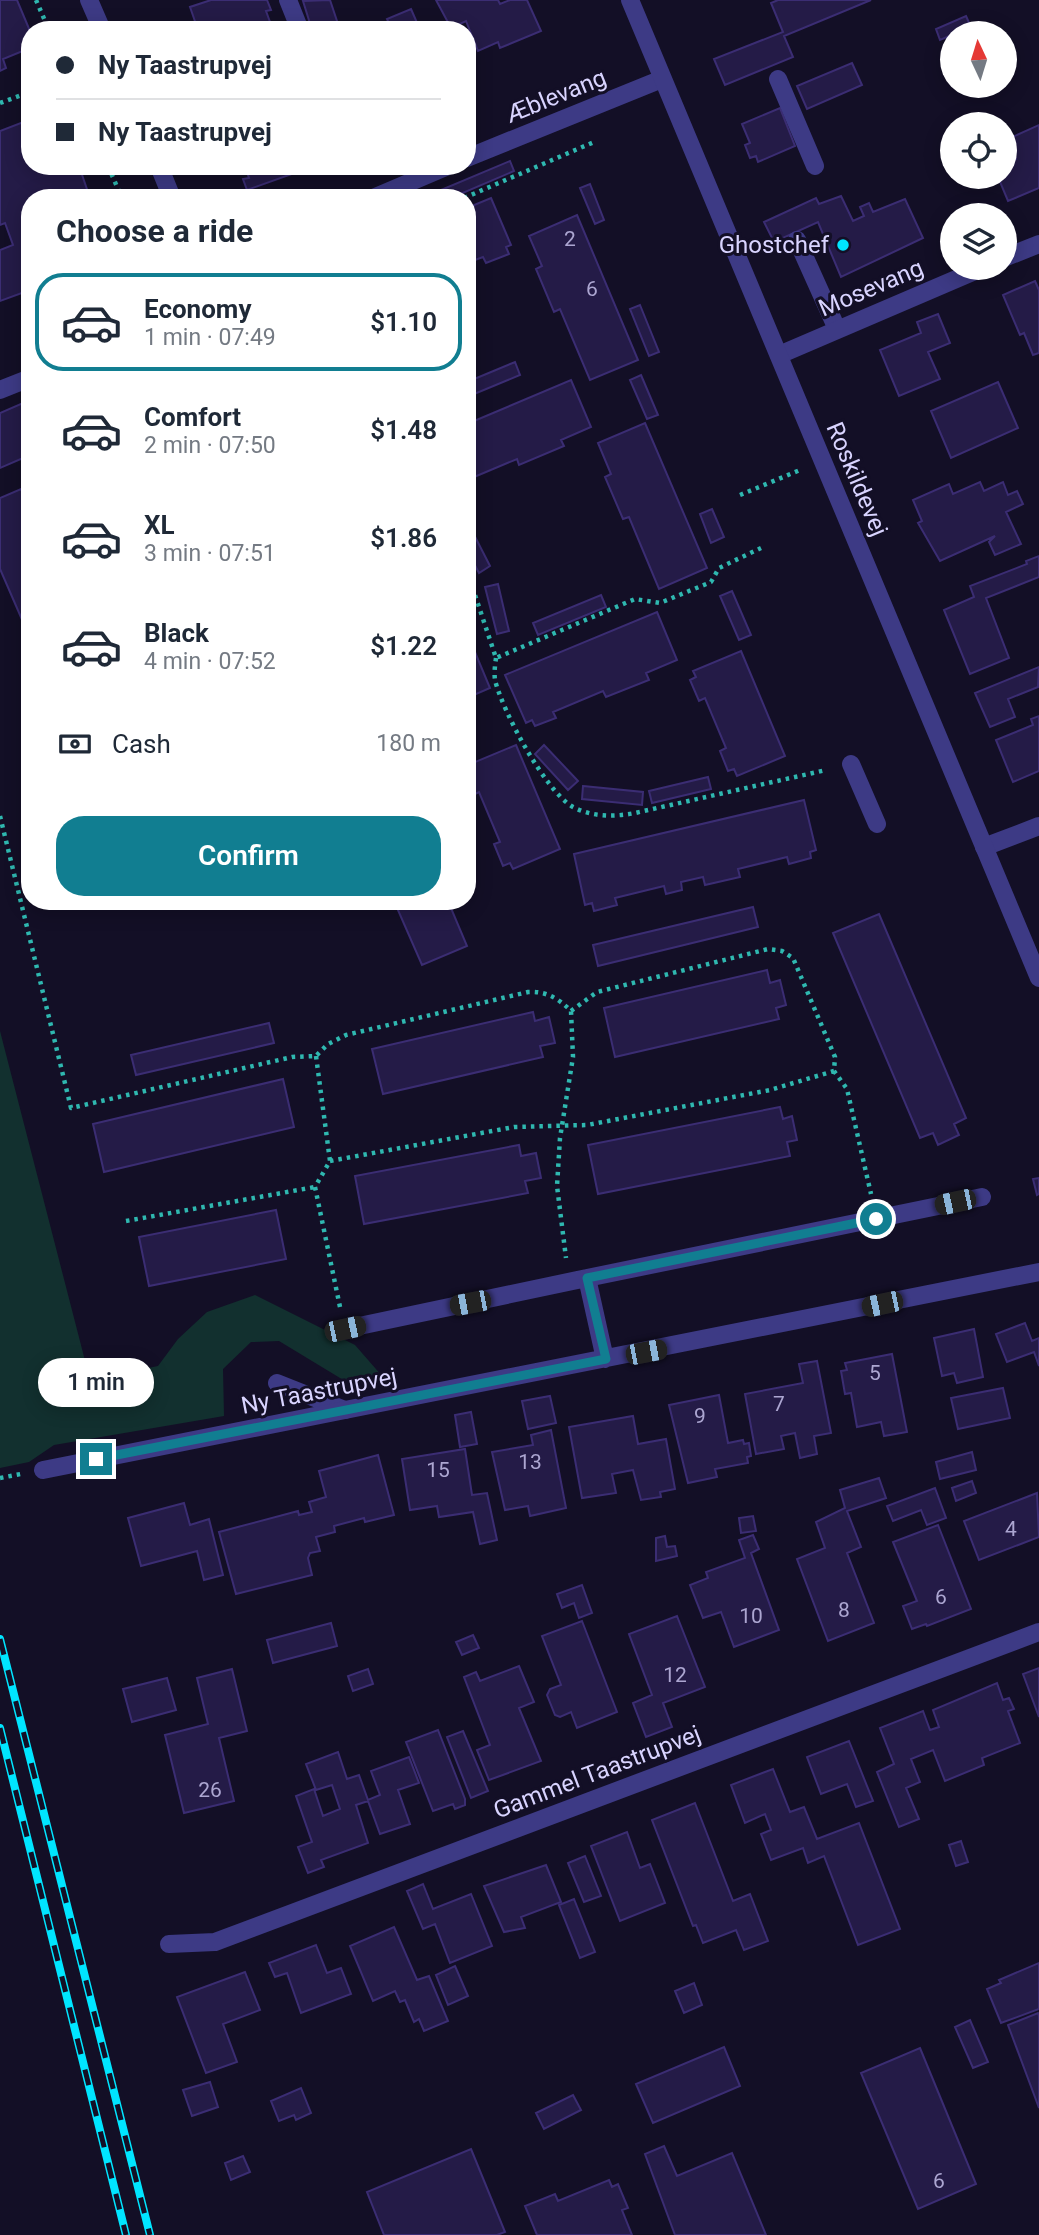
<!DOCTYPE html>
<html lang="en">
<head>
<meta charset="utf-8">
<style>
	:root { --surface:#fff; --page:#f2f2f3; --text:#1f2937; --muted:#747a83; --line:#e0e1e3; --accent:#117e91 }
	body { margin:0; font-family:Roboto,sans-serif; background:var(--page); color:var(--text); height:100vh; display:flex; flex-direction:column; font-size:26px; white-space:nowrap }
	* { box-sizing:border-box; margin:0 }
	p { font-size:23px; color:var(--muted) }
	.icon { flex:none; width:38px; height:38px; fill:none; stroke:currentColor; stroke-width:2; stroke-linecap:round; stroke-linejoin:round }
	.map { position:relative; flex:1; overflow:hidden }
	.sheet { position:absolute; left:21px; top:189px; width:455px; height:721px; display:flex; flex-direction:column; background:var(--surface); border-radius:28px; box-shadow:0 4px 18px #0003 }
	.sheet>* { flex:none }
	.guide { position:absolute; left:21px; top:21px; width:455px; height:154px; border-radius:28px; box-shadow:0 4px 18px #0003; display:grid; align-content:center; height:154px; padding:0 35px; background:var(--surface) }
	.needle { width:46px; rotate:356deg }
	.controls { position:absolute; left:940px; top:21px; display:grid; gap:14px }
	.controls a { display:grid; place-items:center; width:77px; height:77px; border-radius:50%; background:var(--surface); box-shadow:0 4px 18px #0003; font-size:35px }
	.end { position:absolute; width:32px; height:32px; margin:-16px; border:9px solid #117e91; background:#fff; box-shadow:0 0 0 4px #fff }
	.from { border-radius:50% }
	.bubble { position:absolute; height:49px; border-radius:24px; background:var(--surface); box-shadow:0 4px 18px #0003; font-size:23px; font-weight:600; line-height:49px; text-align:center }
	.car { position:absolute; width:21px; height:42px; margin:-21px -10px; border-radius:9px; box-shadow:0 0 5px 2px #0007; background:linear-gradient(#222 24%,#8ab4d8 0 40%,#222 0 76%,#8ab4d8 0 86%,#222 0) }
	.guide b { display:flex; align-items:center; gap:24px; height:66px; font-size:26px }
	.guide b+b { border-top:2px solid var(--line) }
	.guide i { width:18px; height:18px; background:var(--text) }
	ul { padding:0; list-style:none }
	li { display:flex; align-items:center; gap:21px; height:98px; margin:0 14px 10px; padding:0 21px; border:4px solid transparent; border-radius:28px }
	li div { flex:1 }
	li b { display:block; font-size:26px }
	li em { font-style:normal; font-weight:600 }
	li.active { border-color:var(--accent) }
	li>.icon { width:63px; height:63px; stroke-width:1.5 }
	h2 { padding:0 35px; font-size:32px; line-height:84px }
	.pay { display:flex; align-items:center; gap:18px; height:77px; padding:0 35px; font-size:26px }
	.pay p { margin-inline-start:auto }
	.primary-button { display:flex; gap:14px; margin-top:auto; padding:14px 35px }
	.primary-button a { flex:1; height:80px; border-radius:28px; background:var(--accent); color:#fff; font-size:28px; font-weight:600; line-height:80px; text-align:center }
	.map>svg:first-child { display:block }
</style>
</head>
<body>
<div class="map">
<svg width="1039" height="2235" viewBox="0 0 1039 2235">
	<rect width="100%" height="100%" fill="#130f26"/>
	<path fill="#12302f" d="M0,1031L90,1380L158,1366L178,1339L207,1312L255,1295L355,1345L382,1376L345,1381L279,1341L251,1342L223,1369L224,1416L54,1445L29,1462L0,1468Z"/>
	<path fill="#241b47" stroke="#3b2d73" stroke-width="2" d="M0,0H17L30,31V48L3,59L6,68L0,71Z
		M211,0H267L271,10L266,11L273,30H198L190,7Z
		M330,0L340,30H312L303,1Z
		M436,0H498L500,4L510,0H527L541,31L500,48L498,42L478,51L466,21L451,28Z
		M778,0H871L784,36L793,57L725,85L714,59L783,32L771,3Z
		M411,9L418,25L408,30H392L387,19Z
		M966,16L971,27L940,40L936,29Z
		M852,63L862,85L807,109L797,86Z
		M780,108L795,146L758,162L756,156L750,158L745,145L750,143L742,124Z
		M26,121L30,131V166H79L90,198H30V290L0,301V250L13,245L5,223L0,225V131Z
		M1039,125V188L1008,201L998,177H1004V160L1006,163L1016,159L1008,139Z
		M510,161L514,171L451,198H422Z
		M245,166H314L247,190L243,179L249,178Z
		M590,184L604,220L595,224L580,188Z
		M841,196L853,221L864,216L860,207L869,203L873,212L905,199L923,238L841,277L818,222L774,242L764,222L816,198L819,204Z
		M491,198L511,245L506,247L509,254L486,263L483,257L467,263V208Z
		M577,215L638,360L590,380L560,309L554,312L536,269L542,266L529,236Z
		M1035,281L1039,290V353L1033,355L1024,333L1020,335L1003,295Z
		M640,305L659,352L649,356L630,309Z
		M938,314L950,343L928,352L940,379L899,396L880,350L921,333L917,322Z
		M515,362L520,375L467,397V382Z
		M641,375L658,415L647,419L630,380Z
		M571,380L591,427L561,440L564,446L519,465L517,459L467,480V486V424Z
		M998,382L1018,428L951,458L931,411Z
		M30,400V455L0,468V413Z
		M645,423L707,568L659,589L629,517L623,519L605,477L611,474L598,443Z
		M980,482L984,491L1003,482L1008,495L1017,491L1023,504L1006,512L1021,544L995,555L989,542L995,536L940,561L918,523L922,521L913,500L949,484L953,494Z
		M21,489L30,510V638L0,569V498Z
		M712,509L724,537L711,543L700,514Z
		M468,523L490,566L479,573L467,550Z
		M1039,556V577L986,598L1009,658L970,674L944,610L974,597L970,586L1027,564L1026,561Z
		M498,584L509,631L497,634L485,587Z
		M732,591L751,635L739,640L720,596Z
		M601,595L606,607L538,635L533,623Z
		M657,612L677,660L646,673L649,680L606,697L603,691L553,712L556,718L535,726L532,720L526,723L505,675Z
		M467,633L490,688L467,698Z
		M741,651L785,756L737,776L734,769L728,771L720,751L726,748L705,698L699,701L690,680L696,677L693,671Z
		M1039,667L1038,687L1008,699L1015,717L990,727L975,693Z
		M1039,716V771L1013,782L996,740L1033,725L1031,719Z
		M516,745L560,849L513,869L510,863L503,866L494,844L500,842L479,792L473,795L467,772L471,771L468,765Z
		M544,745L578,781L568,790L535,754Z
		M708,777L711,789L652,803L649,791Z
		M583,786L643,792L642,805L582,799Z
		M804,800L816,850L810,852L811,858L789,864L787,857L738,869L740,877L705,885L703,877L681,882L682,890L666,894L664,886L615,898L617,905L594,911L592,903L585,905L574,854Z
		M394,901H448L467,946L422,965Z
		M753,907L758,927L598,966L593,945Z
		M879,914L966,1118L954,1124L959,1135L938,1145L933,1133L920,1138L833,933Z
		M767,970L770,983L780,980L786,1005L776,1008L779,1019L615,1057L604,1008Z
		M533,1012L535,1021L549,1017L555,1043L540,1046L543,1057L383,1094L372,1049Z
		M269,1023L274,1043L136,1075L131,1055Z
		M283,1079L294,1127L104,1172L93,1124Z
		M780,1107L783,1119L792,1116L797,1140L787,1142L790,1156L598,1194L588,1145Z
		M519,1145L521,1156L536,1153L541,1178L525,1181L528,1193L364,1224L355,1176Z
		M1039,1178V1194L1037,1195L1033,1179Z
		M276,1210L286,1259L149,1286L139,1237Z
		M1025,1323L1032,1341L1039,1338V1366L1034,1352L1007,1362L996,1334Z
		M974,1329L983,1377L957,1383L954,1373L942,1376L934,1338Z
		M892,1354L907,1432L884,1436L881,1422L857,1427L851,1393L845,1394L841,1371L847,1370L845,1363Z
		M817,1361L831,1433L814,1436L817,1454L800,1458L795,1433L781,1436L784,1449L756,1454L745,1394L803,1383L799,1364Z
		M1003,1388L1010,1418L958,1429L951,1398Z
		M719,1395L728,1443L743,1440L744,1444L749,1443L751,1456L747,1457L748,1463L715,1469L717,1477L688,1483L669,1405Z
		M550,1396L556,1423L528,1429L522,1401Z
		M471,1412L477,1444L460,1447L455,1415Z
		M633,1416L638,1444L666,1439L675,1489L660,1492L661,1497L641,1500L633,1470L612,1474L616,1493L582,1498L569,1427Z
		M551,1430L566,1508L530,1516L528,1506L505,1510L492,1452L533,1445L531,1435Z
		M465,1449L472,1495L487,1493L497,1540L480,1544L473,1512L439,1517L437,1506L410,1510L402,1459Z
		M972,1452L976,1470L940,1479L936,1462Z
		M378,1455L394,1515L365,1522L364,1518L334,1526L335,1532L316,1537L320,1551L310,1553L308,1558L312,1575L236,1594L219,1532L298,1511L299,1515L312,1512L309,1502L326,1497L319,1471Z
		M879,1478L886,1498L847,1511L861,1547L847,1553L874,1623L828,1641L797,1559L825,1548L816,1522L845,1508L840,1490Z
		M972,1481L976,1493L956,1501L952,1488Z
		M935,1488L946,1518L927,1525L921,1510L893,1521L887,1506Z
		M1037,1493L1039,1537L979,1560L964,1521Z
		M184,1503L190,1525L209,1519L223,1575L204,1580L197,1551L141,1566L128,1518Z
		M753,1516L756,1531L741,1533L739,1518Z
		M938,1525L971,1609L927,1626L926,1624L912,1629L903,1606L917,1601L893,1542Z
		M753,1535L759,1549L751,1553L779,1630L734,1647L721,1612L703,1618L690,1585L708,1578L706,1572L745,1558L739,1540Z
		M665,1536L667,1547L675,1546L677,1556L656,1561V1538Z
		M582,1585L592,1613L579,1618L574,1603L562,1608L557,1594Z
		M677,1616L705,1687L663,1703L672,1727L646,1737L633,1703L652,1695L629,1634Z
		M582,1621L617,1712L577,1728L571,1712L560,1717L555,1715L547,1695L550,1689L561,1685L542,1636Z
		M331,1623L337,1646L273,1663L267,1640Z
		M473,1635L479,1648L462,1655L456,1642Z
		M519,1666L534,1702L519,1708L541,1761L489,1780L477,1750L490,1745L464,1677L476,1672L480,1681Z
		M1039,1668V1717L1023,1674Z
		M232,1669L247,1731L219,1738L234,1801L184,1813L165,1735L208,1724L197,1678Z
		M368,1669L373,1684L353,1691L348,1676Z
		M167,1678L176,1710L132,1722L123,1689Z
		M997,1683L1003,1700L1009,1698L1014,1709L1008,1711L1020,1743L982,1758L984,1765L945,1781L933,1750L911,1759L920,1782L906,1788L919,1819L899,1827L877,1772L894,1764L880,1728L923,1711L930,1730L939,1727L933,1710Z
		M438,1730L465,1799V1805L455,1809L453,1804L433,1811L406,1742Z
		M463,1731L488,1791L471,1798L447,1737Z
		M849,1741L873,1801L856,1807L847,1784L821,1794L807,1757Z
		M338,1752L347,1779L359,1775L368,1800L380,1795L371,1771L409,1757L419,1783L398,1790L410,1824L380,1834L368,1801L356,1805L368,1843L321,1860L324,1867L308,1873L298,1847L312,1842L296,1796L314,1789L323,1816L340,1809L332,1785L316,1790L306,1764Z
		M773,1769L790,1812L804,1807L817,1839L859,1823L900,1929L858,1945L824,1856L808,1863L803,1848L771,1860L761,1834L771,1830L765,1814L745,1823L731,1785Z
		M695,1803L733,1901L750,1894L768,1941L744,1950L736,1930L703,1943L696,1925L693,1926L652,1820Z
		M627,1832L640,1868L650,1864L665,1903L620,1921L591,1846Z
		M961,1841L968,1862L956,1866L949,1845Z
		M585,1856L601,1896L584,1902L568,1863Z
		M546,1865L561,1902L521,1917L525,1928L504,1932L484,1886Z
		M423,1884L433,1909L471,1894L492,1946L450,1963L435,1924L423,1929L407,1891Z
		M574,1899L595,1952L580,1958L559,1905Z
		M394,1927L417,1980L429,1976L448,2021L424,2031L419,2019L414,2022L405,2000L400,2002L395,1991L373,2001L350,1946Z
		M316,1945L327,1973L341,1968L351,1994L301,2013L287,1973L275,1977L269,1963Z
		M1039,1963V2009L1001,2023L987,1989L1001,1983L999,1980Z
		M455,1966L468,1996L448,2005L436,1975Z
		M245,1972L260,2010L223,2024L237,2062L206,2073L177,1997Z
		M694,1983L702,2005L684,2013L675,1991Z
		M1038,2013L1039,2016V2108L1008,2025Z
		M970,2020L988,2062L973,2068L955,2027Z
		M724,2047L740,2086L653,2123L636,2084Z
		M920,2048L976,2184L918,2209L861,2073Z
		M210,2082L218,2107L192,2116L183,2090Z
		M301,2088L311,2113L296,2120L294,2115L279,2121L271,2101Z
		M573,2095L581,2110L544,2129L536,2113Z
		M664,2146L677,2176L732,2153L766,2235H675L645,2154Z
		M471,2149L505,2232L497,2235H384L367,2192Z
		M243,2156L250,2172L231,2180L225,2163Z
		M609,2180L612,2187L618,2184L628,2208L622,2210L632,2235H537L525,2206L555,2194L558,2201Z"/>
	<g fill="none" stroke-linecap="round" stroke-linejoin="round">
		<path stroke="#2fb8b0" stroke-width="4.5" stroke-dasharray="3.5 5" stroke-linecap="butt" d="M36,0L49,30
			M0,103L30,92
			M108,166L122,198
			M464,198L594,142
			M740,495L800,470
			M467,571L496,658L635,599L660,603L711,582L719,568L761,548
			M496,658C495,665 494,673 495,680C502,710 545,791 573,807C592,817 614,817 635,813L826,770
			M0,816L71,1108L292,1057L316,1056L328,1044L346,1035L528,992C546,991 558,998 571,1011L573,1057L560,1138L557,1186L566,1258
			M571,1011L597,992L768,949L782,951L793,958L835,1057L834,1071L847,1089L871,1194
			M316,1056L330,1161L315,1187L340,1307
			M330,1161L514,1127L587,1125L770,1090L834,1071
			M126,1221L315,1187
			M0,1478L21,1474"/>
		<path stroke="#3d3a85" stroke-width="18" d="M778,79L815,166
			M797,240L837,329
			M851,764L877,824
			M277,1383L345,1410"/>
		<path stroke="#3d3a85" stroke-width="18" d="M89,0L102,30
			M288,0L300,30
			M467,158L662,79
			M159,166L172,198
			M373,198L448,166
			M1004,258L1039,244
			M779,355L982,268
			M0,390L30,378
			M984,847L1039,826
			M345,1329L587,1278
			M605,1359L587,1278L982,1197
			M43,1470L1039,1272
			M169,1944L215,1942L1039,1632"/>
		<path stroke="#3d3a85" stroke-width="18" d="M630,0L1039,978"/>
		<g stroke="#00e5ff" stroke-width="8">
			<path id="rail" d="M0,1639L150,2235
				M0,1728L126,2235"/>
		</g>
		<use href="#rail" stroke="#130f26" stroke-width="5" stroke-dasharray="16" stroke-linecap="butt"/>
	</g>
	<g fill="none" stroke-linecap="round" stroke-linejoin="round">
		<path stroke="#117e91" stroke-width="9" d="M96,1459L606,1359L587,1278L876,1219"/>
	</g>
	<circle fill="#00e5ff" stroke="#130f26" stroke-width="2.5" cx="843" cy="245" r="7"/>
	<g text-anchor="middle" stroke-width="6" stroke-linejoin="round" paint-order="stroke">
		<g font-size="21" fill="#aca6d1">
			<text x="570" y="246">2</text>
			<text x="592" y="296">6</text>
			<text x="875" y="1380">5</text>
			<text x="779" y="1411">7</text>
			<text x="700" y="1423">9</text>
			<text x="530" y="1469">13</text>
			<text x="438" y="1477">15</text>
			<text x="1011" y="1536">4</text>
			<text x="941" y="1604">6</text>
			<text x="844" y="1617">8</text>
			<text x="751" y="1623">10</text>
			<text x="675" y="1682">12</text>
			<text x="210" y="1797">26</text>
			<text x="939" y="2188">6</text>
		</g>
		<g font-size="24" fill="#d9d4ff" stroke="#130f26">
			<text transform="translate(556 96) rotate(-22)" y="8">Æblevang</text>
			<text transform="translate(871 288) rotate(-23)" y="8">Mosevang</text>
			<text transform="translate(857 479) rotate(67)" y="8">Roskildevej</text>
			<text transform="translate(319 1391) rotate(-11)" y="8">Ny Taastrupvej</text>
			<text transform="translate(597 1772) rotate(-21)" y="8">Gammel Taastrupvej</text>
		</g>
		<g font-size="24" fill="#d9d4ff" stroke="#130f26" text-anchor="end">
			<text x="829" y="253">Ghostchef</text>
		</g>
	</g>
</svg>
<div class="controls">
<a><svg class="needle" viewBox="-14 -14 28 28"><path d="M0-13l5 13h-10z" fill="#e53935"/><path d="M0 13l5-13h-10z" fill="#747a83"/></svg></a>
<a><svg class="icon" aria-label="locate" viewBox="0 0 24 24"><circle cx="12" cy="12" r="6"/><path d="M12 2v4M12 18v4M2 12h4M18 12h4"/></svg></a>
<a><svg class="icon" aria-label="layers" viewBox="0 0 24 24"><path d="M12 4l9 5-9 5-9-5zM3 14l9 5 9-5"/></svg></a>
</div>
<i class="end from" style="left:876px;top:1219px"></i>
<i class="end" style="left:96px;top:1459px"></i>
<div class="bubble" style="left:38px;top:1358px;width:116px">1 min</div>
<i class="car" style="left:955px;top:1202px;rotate:258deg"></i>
<i class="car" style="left:470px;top:1303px;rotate:259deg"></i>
<i class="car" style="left:882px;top:1304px;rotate:258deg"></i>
<i class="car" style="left:345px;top:1329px;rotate:78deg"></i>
<i class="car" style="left:646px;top:1352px;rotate:79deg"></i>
<div class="guide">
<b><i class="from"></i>Ny Taastrupvej</b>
<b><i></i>Ny Taastrupvej</b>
</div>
<section class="sheet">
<h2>Choose a ride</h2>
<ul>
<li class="active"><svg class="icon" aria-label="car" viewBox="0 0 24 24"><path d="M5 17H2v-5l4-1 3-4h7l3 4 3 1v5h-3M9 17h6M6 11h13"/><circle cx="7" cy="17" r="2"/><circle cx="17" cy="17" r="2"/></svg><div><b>Economy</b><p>1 min · 07:49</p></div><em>$1.10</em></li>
<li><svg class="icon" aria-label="car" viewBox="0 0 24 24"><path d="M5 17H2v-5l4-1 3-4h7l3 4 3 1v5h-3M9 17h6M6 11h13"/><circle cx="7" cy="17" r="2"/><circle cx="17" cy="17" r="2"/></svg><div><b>Comfort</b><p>2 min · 07:50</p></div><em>$1.48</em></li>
<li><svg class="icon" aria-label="car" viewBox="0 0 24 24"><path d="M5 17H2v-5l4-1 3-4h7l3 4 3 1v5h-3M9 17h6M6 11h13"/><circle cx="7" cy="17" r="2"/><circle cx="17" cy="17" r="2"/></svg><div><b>XL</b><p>3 min · 07:51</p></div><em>$1.86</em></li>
<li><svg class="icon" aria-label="car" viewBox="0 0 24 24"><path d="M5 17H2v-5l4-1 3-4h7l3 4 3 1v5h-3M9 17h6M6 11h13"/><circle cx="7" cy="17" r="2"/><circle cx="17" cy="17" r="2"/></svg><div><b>Black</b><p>4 min · 07:52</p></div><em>$1.22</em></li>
</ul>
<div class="pay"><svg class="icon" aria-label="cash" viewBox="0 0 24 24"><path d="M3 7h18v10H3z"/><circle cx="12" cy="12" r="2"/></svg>Cash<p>180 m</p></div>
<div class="primary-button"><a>Confirm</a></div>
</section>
</div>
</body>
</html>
